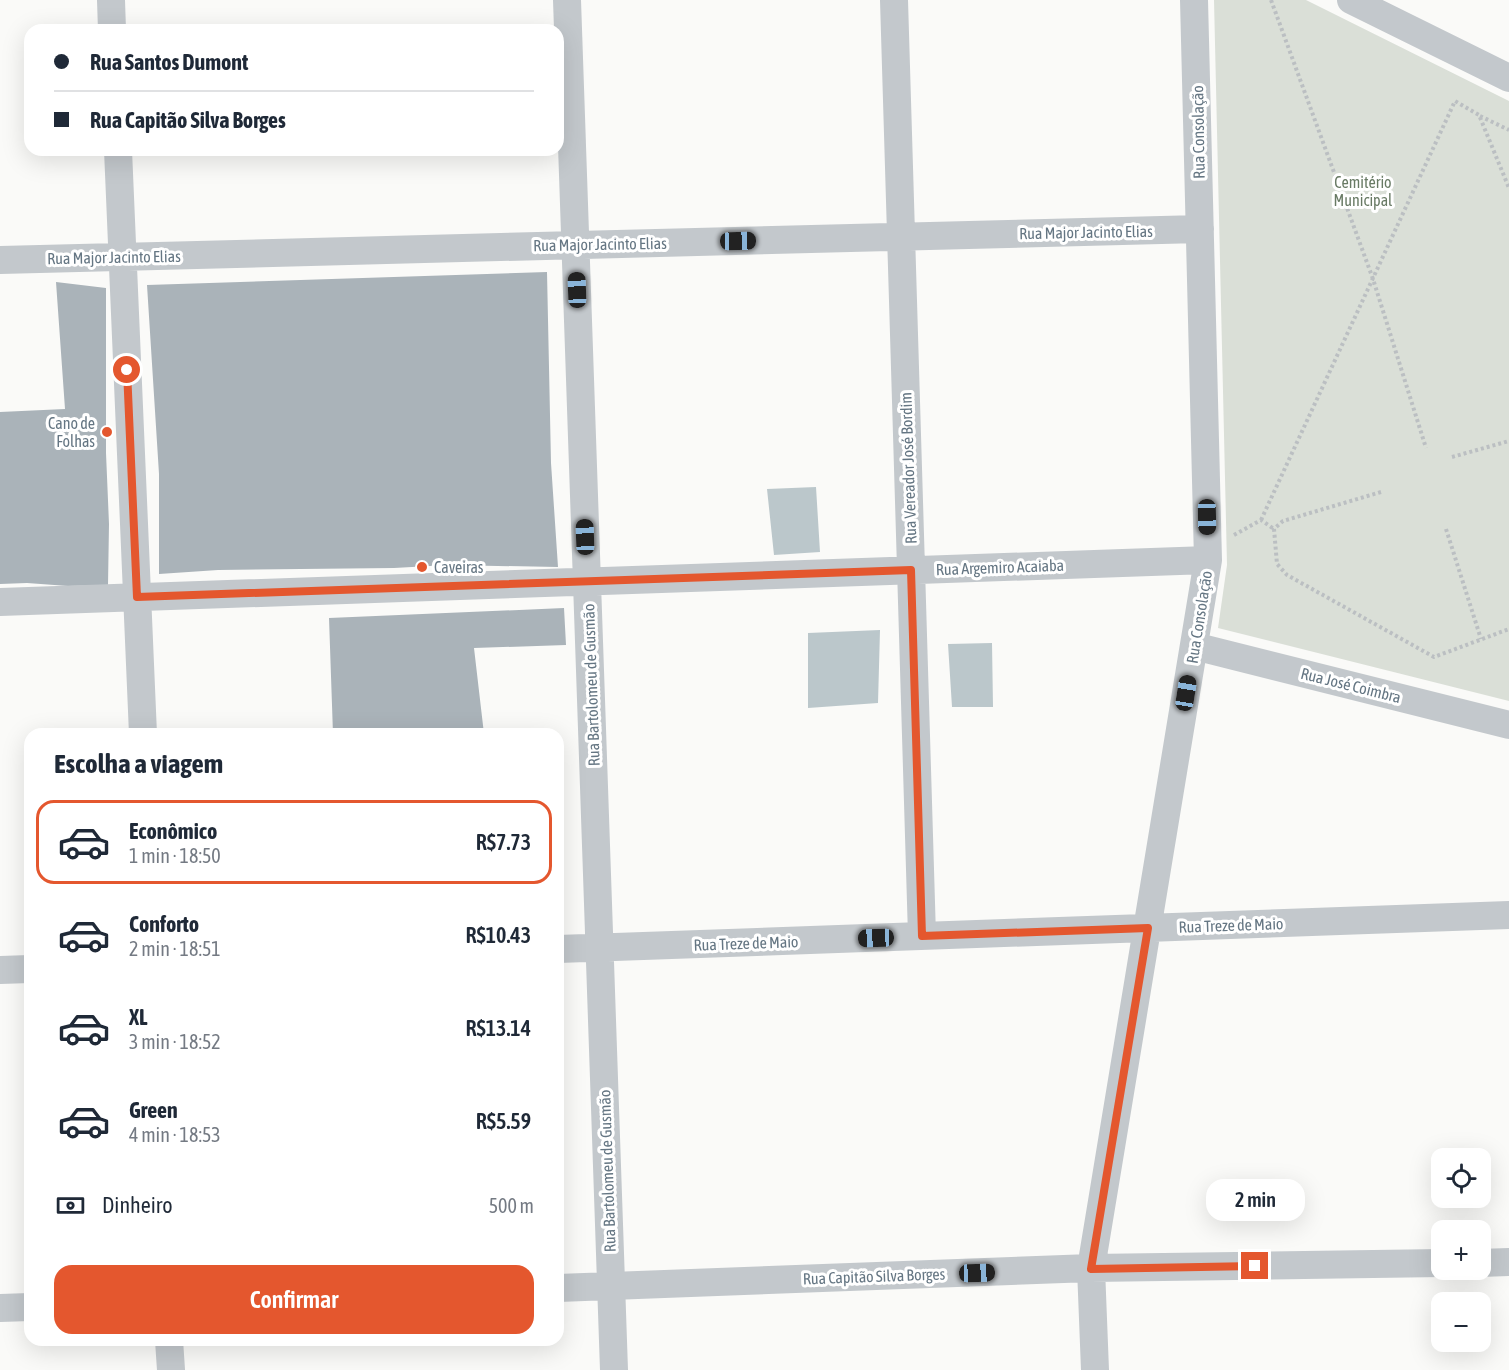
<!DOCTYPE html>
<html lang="pt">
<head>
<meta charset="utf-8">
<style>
	:root { --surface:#fff; --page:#f2f2f3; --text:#1f2937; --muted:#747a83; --line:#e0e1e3; --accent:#e4572e }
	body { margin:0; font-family:"Asap Condensed",sans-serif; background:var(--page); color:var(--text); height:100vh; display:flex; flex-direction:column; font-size:22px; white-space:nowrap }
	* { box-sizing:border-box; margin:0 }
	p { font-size:20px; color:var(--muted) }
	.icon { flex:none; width:33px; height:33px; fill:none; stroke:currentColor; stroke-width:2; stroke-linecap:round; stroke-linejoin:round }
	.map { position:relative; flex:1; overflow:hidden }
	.side { position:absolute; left:24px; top:728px; width:540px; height:618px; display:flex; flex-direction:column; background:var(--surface); border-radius:18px; box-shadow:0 6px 24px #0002 }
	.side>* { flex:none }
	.hud { position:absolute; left:24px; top:24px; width:540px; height:132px; border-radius:18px; box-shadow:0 6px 24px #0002; display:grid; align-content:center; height:132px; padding:0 30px; background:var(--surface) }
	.tools { position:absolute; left:1431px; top:1148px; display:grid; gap:12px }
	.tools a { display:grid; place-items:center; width:60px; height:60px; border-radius:12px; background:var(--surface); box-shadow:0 6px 24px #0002; font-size:30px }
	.end { position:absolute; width:27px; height:27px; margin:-14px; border:8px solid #e4572e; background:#fff; box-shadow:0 0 0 3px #fff }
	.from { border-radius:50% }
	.bubble { position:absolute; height:42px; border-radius:18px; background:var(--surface); box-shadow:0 6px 24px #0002; font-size:20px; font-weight:600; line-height:42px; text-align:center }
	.car { position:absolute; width:18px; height:36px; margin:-18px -9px; border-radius:8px; box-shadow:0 0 4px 2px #0007; background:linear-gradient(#222 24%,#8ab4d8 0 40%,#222 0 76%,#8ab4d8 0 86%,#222 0) }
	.hud b { display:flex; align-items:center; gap:21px; height:57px; font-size:22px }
	.hud b+b { border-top:2px solid var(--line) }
	.hud i { width:15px; height:15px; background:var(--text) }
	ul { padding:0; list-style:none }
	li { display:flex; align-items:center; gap:18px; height:84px; margin:0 12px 9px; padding:0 18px; border:3px solid transparent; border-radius:18px }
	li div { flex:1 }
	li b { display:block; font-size:22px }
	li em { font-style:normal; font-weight:600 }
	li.selected { border-color:var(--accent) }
	li>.icon { width:54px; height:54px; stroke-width:1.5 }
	h2 { padding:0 30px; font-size:27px; line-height:72px }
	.pay { display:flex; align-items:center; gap:15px; height:66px; padding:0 30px; font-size:22px }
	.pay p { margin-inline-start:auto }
	.action { display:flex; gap:12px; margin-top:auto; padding:12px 30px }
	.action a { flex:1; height:69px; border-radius:18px; background:var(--accent); color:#fff; font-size:24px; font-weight:600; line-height:69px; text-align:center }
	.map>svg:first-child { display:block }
</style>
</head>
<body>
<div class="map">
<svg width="1509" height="1370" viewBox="0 0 1509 1370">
	<rect width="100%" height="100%" fill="#fafaf8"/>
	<path fill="#dadfd7" d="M1214,0H1306L1509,101V701L1218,628L1227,565Z"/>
	<path fill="#bbc7cb" d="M816,487L820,552L774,555L767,489Z
		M880,630L878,703L808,708V633Z
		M992,643L993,707H952L948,644Z"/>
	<path fill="#aab3b9" d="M547,272L551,463L558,567L448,565L394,568L218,570L159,574V474L147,285Z
		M56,282L106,288V453L109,524L108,585L68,586L27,583L0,584V412L65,409Z
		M564,608L566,645L474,648L484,734H333L329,618Z"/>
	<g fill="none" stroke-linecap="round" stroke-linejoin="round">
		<path stroke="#bbbfc2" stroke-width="4" stroke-dasharray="3 3" stroke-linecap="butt" d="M1271,0L1373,279L1426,448
			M1480,116L1509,130
			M1452,457L1509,441
			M1381,492L1283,521L1274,529L1277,564L1287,575L1434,657L1509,629
			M1261,520L1455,101L1479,115L1509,188
			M1446,529L1481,639
			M1234,535L1261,520L1274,529"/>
		<path stroke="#c3c8cc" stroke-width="28" d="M111,0L112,30
			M567,0L614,1370
			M894,0L922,936
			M1351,0L1509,78
			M118,150L143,734
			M0,260L1200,229
			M0,602L1208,560
			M1194,646L1509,725
			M558,949L1509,915
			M0,970L30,969
			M1480,1263L1509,1262
			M558,1288L1091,1268L1442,1263
			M0,1308L30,1307
			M169,1340L171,1370
			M1095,1370L1091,1268L1208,560L1194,0"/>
	</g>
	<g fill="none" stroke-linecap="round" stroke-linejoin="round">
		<path stroke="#e4572e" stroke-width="8" d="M127,370L137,597L911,570L922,936L1148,928L1091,1269L1255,1266"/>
	</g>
	<g fill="#e4572e" stroke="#fff" stroke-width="2">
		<circle cx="107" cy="432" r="6"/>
		<circle cx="422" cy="567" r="6"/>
	</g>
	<g text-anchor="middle" stroke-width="6" stroke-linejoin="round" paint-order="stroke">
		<g font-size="16" fill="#657683" stroke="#fff">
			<text transform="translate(1198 132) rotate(-91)" y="6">Rua Consolação</text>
			<text transform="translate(1086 232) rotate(-1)" y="6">Rua Major Jacinto Elias</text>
			<text transform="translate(600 244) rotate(-1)" y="6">Rua Major Jacinto Elias</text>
			<text transform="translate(114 257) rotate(-1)" y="6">Rua Major Jacinto Elias</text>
			<text transform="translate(908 468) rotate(-92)" y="6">Rua Vereador José Bordim</text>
			<text transform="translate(1000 567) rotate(-2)" y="6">Rua Argemiro Acaiaba</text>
			<text transform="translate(1199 617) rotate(-81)" y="6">Rua Consolação</text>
			<text transform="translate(591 685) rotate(-92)" y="6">Rua Bartolomeu de Gusmão</text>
			<text transform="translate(1351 685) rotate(14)" y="6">Rua José Coimbra</text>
			<text transform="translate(1231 925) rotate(-2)" y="6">Rua Treze de Maio</text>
			<text transform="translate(746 943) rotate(-2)" y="6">Rua Treze de Maio</text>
			<text transform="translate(607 1171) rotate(-92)" y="6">Rua Bartolomeu de Gusmão</text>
			<text transform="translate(874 1276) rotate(-2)" y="6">Rua Capitão Silva Borges</text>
		</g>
		<g font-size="16" fill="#687a64" stroke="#fff">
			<text x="1363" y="188">Cemitério<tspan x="1363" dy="18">Municipal</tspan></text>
		</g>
		<g font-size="16" fill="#657683" stroke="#fff" text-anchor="end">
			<text x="95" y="429">Cano de<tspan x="95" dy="18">Folhas</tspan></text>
			<text x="434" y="573" text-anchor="start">Caveiras</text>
		</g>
	</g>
</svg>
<div class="tools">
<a><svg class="icon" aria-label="locate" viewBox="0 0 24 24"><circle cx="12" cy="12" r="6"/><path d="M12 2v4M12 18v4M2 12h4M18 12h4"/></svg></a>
<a>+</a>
<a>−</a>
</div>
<i class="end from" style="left:127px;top:370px"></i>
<i class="end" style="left:1255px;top:1266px"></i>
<div class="bubble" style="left:1206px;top:1179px;width:99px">2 min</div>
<i class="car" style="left:738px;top:241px;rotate:89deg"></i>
<i class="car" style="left:577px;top:290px;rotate:358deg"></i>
<i class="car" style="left:1207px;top:517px;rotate:179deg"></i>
<i class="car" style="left:585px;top:537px;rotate:358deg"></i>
<i class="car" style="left:1186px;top:693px;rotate:9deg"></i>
<i class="car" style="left:876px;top:938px;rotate:268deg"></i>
<i class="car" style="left:977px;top:1273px;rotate:88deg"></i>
<div class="hud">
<b><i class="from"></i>Rua Santos Dumont</b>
<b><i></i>Rua Capitão Silva Borges</b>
</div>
<section class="side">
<h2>Escolha a viagem</h2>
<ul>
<li class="selected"><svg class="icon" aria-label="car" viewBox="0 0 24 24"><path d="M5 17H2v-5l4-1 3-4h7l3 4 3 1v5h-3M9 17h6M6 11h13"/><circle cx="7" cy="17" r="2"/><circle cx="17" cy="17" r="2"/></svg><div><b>Econômico</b><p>1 min · 18:50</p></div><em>R$7.73</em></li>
<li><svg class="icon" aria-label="car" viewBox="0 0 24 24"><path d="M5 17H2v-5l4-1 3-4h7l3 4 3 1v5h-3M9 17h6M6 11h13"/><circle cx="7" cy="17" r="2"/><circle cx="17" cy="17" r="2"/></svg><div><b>Conforto</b><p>2 min · 18:51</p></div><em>R$10.43</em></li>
<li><svg class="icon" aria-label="car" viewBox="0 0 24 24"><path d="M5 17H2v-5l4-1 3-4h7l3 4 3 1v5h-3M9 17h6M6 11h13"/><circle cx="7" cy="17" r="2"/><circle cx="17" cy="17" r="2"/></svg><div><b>XL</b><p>3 min · 18:52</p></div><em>R$13.14</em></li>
<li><svg class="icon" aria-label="car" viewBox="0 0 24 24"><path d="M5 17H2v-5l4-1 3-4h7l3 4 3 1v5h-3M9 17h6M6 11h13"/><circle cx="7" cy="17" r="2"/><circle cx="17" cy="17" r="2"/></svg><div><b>Green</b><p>4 min · 18:53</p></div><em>R$5.59</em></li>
</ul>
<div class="pay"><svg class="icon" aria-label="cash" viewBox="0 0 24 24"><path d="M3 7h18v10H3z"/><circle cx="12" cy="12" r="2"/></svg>Dinheiro<p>500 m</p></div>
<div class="action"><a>Confirmar</a></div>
</section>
</div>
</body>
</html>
